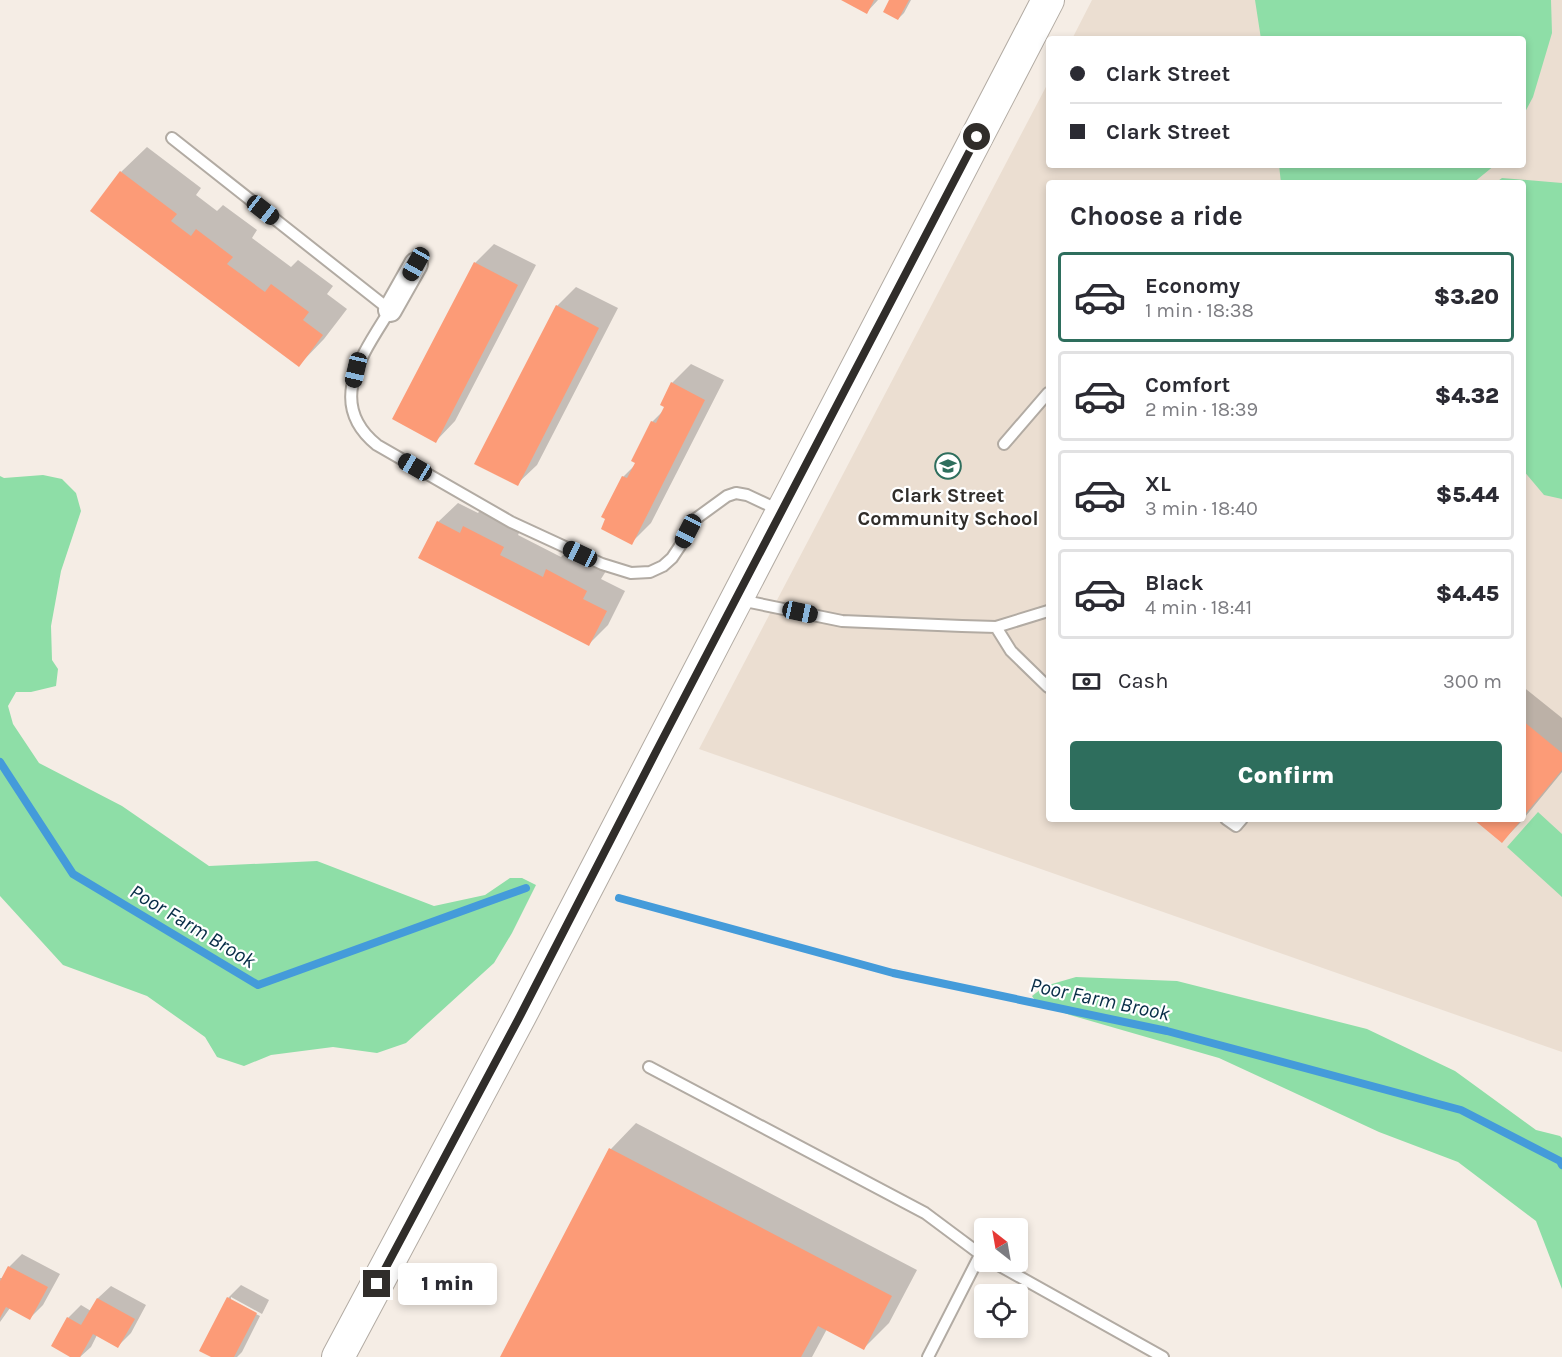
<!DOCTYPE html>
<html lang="en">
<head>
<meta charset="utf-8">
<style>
	:root { --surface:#fff; --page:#f2f2f3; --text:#2b2b33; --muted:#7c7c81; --line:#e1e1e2; --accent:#2e6e5d }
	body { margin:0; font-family:Karla,sans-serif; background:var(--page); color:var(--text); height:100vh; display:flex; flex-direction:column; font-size:22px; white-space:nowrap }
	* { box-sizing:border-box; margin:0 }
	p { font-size:20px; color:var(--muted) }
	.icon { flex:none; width:33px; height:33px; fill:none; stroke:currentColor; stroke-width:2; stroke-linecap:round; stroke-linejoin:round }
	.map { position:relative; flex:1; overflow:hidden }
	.details { position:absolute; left:1046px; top:180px; width:480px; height:642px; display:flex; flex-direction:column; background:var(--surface); border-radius:6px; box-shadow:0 3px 9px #0003 }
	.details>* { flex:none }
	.hud { position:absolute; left:1046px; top:36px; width:480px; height:132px; border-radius:6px; box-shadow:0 3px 9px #0003; display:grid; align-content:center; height:132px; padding:0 24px; background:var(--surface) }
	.needle { width:39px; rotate:329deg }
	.tools { position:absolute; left:974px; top:1218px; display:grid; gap:12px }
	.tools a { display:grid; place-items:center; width:54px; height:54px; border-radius:6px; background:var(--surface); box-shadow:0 3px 9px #0003; font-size:30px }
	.end { position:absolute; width:27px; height:27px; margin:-14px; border:8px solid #302d2a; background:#fff; box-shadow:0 0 0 3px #fff }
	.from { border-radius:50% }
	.bubble { position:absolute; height:42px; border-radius:6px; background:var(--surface); box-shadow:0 3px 9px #0003; font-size:20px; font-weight:800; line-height:42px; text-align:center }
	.car { position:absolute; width:18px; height:36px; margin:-18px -9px; border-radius:8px; box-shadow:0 0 4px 2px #0007; background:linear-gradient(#222 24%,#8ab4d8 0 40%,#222 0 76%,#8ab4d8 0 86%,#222 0) }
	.hud b { display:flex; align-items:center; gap:21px; height:57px; font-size:22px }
	.hud b+b { border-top:2px solid var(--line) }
	.hud i { width:15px; height:15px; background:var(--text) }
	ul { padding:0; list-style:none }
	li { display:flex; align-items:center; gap:18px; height:90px; margin:0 12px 9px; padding:0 12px; border:3px solid var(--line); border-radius:6px }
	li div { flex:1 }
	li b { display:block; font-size:22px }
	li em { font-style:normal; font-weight:800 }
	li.selected { border-color:var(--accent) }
	li>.icon { width:54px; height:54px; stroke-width:1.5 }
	h2 { padding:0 24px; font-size:27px; line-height:72px }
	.pay { display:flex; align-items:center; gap:15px; height:66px; padding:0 24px; font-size:22px }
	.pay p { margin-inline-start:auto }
	.button { display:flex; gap:12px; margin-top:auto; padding:12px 24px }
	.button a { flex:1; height:69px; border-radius:6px; background:var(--accent); color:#fff; font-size:24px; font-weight:800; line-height:69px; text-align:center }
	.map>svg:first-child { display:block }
</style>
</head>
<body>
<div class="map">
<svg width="1562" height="1357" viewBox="0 0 1562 1357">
	<rect width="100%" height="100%" fill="#f5ede5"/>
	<path fill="#ebded1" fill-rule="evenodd" d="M1092,0H1562V1052L699,749L1048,83V165H1522V39H1072ZM1048,183H1522V819H1048Z"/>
	<path fill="#8edea7" d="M1255,0H1551L1552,33L1533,97L1523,116L1522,39H1261Z
		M1279,165H1495L1473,183H1281Z
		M1502,178L1562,183V499L1544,495L1523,470L1522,183H1495Z
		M43,475L62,479L76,493L81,511L61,571L51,626L52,660L58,669L56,686L31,692H16L8,706L13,724L39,763L122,806L209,866L317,861L434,906L485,895L510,878H522L536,885L512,933L494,963L406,1043L377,1053L333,1047L271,1055L244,1066L217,1057L205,1037L147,996L63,965L0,896V476L4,478Z
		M1538,812L1562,834V897L1507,847Z
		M1076,977L1177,981L1367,1029L1455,1071L1536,1130L1560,1136L1562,1138V1289L1536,1221L1458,1162L1379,1132L1219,1058L1070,1015L1037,1003L1032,996L1045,986Z"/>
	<path fill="#0003" d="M844,0H878L867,12Z
		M891,0H911L904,13L898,19Z
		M147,147L201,188L196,195L217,211L223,205L257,230L252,238L291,267L298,260L333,286L327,294L347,309L324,339L299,365L121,172Z
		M494,244L536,265L455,421L436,441L475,263Z
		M576,287L618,308L537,465L517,484L557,306Z
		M691,364L724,380L651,523L631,543L623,477L637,463L652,422L665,409L672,383Z
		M458,503L478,513L483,507L522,527L518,535L561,557L567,551L606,571L601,579L625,591L608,625L589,644L438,522Z
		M1522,686L1562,718V772L1521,822L1502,841L1475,819H1522Z
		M636,1123L917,1270L889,1323L864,1348L827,1329L812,1357H502L611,1149Z
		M22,1254L60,1274L43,1305L30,1318L10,1308L0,1322V1278H3L9,1267Z
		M241,1285L269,1300L262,1314L231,1297V1301L260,1316L242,1352L237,1357H214L228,1298Z
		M111,1286L146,1305L131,1333L118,1346L97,1335L91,1347L80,1357H73L68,1318L81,1305L91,1311L98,1298Z"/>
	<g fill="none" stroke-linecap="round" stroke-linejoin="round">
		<path stroke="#449bda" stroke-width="8" d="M0,762L73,874L258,985L526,888
			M619,898L893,973L1167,1031L1461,1110L1560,1161L1562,1165"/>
	</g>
	<path fill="#fc9b77" d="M841,0H874L867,14Z
		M889,0H909L898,20L883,12Z
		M120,171L177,214L171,221L191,236L196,229L233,257L227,264L265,292L271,284L309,312L303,320L323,335L299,367L90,211Z
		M474,262L518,285L436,443L392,419Z
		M556,305L599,328L518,486L474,464Z
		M671,382L705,400L632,545L601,529L605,519L601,517L622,476L627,478L635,463L631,461L651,421L656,423L664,407L660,405Z
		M437,521L460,533L463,526L504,547L500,555L543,577L546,569L587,591L583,599L607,611L589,646L418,558Z
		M1522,720L1562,753V770L1522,818Z
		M1473,819H1522L1502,843Z
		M609,1148L892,1296L864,1350L818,1326L801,1357H500Z
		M8,1266L48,1287L30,1320L6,1307L0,1318V1281Z
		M227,1297L257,1313L234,1357H211L199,1351Z
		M97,1298L135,1319L118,1348L93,1334L80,1357H70L51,1346L67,1317L81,1325Z"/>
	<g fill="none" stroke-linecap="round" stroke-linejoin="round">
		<g stroke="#b2aba3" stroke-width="14">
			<path id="lane" d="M172,138L390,310C363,354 325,403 377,445L511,522L602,564L631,573L650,572L663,566L672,558L682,543L694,520L727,496L736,493L747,495L779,510
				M1004,444L1048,393
				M740,600L842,621L962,626L996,627L1048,611
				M996,627L1011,651L1048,687
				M1226,819L1236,826L1242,819
				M649,1067L925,1213L984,1257
				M993,1262L1163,1357
				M928,1357L980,1255"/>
		</g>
		<g stroke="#b2aba3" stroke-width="26">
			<path id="street" d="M390,310L416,264"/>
		</g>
		<g stroke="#b2aba3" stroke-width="34">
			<path id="secondary" d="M338,1357L520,1016L1048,0"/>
		</g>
		<use href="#lane" stroke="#fff" stroke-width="10"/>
		<use href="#street" stroke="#fff" stroke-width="22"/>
		<use href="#secondary" stroke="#fff" stroke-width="32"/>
	</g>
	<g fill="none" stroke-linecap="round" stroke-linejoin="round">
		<path stroke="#302d2a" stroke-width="8" d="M377,1284L520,1016L659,746L977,137"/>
	</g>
	<defs>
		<g id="school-ring" transform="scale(1.35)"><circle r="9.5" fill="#fff" stroke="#2e6e5d" stroke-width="1.5"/><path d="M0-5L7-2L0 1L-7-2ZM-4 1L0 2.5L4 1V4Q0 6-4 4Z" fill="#2e6e5d"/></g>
	</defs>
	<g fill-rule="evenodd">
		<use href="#school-ring" x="948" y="466"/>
	</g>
	<g text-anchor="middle" stroke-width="4.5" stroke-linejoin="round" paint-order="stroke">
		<g font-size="20" font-weight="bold" fill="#302d2a" stroke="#fff">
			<text x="948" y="502">Clark Street<tspan x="948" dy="23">Community School</tspan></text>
		</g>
		<g font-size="21" font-style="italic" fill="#072d47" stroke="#fff">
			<text transform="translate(193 926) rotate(31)" y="7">Poor Farm Brook</text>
			<text transform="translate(1100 999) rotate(12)" y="7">Poor Farm Brook</text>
		</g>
	</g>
</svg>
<div class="tools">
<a><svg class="needle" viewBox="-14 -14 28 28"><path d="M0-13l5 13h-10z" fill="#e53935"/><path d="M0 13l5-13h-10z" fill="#7c7c81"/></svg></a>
<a><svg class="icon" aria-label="locate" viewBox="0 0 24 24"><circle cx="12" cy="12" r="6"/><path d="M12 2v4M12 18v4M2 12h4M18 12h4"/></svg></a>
</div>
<i class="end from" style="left:977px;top:137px"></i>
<i class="end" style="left:377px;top:1284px"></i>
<div class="bubble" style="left:398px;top:1263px;width:99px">1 min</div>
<i class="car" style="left:263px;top:210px;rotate:128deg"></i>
<i class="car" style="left:416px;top:264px;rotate:209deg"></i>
<i class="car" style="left:356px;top:370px;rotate:193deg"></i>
<i class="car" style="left:415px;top:467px;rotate:300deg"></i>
<i class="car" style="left:688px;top:531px;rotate:207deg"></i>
<i class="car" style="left:580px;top:554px;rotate:295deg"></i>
<i class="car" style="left:800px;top:612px;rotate:102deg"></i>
<div class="hud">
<b><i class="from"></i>Clark Street</b>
<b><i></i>Clark Street</b>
</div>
<section class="details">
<h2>Choose a ride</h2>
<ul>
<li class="selected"><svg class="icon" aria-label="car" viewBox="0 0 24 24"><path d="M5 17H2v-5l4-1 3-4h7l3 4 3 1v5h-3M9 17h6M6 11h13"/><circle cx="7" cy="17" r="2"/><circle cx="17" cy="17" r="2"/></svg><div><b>Economy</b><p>1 min · 18:38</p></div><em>$3.20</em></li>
<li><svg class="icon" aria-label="car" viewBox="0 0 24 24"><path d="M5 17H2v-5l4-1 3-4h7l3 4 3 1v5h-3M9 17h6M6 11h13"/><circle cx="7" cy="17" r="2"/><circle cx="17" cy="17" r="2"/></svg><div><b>Comfort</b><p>2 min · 18:39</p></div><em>$4.32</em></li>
<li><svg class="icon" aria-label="car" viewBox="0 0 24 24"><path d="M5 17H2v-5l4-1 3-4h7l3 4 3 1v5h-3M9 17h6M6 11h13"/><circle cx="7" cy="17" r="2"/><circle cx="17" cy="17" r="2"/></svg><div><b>XL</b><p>3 min · 18:40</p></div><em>$5.44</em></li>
<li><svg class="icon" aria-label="car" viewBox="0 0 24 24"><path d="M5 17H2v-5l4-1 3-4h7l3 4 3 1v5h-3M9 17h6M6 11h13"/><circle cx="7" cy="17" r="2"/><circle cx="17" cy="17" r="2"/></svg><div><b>Black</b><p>4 min · 18:41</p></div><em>$4.45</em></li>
</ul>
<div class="pay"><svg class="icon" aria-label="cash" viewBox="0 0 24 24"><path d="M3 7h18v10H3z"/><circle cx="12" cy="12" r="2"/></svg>Cash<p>300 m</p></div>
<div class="button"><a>Confirm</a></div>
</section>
</div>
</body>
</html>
